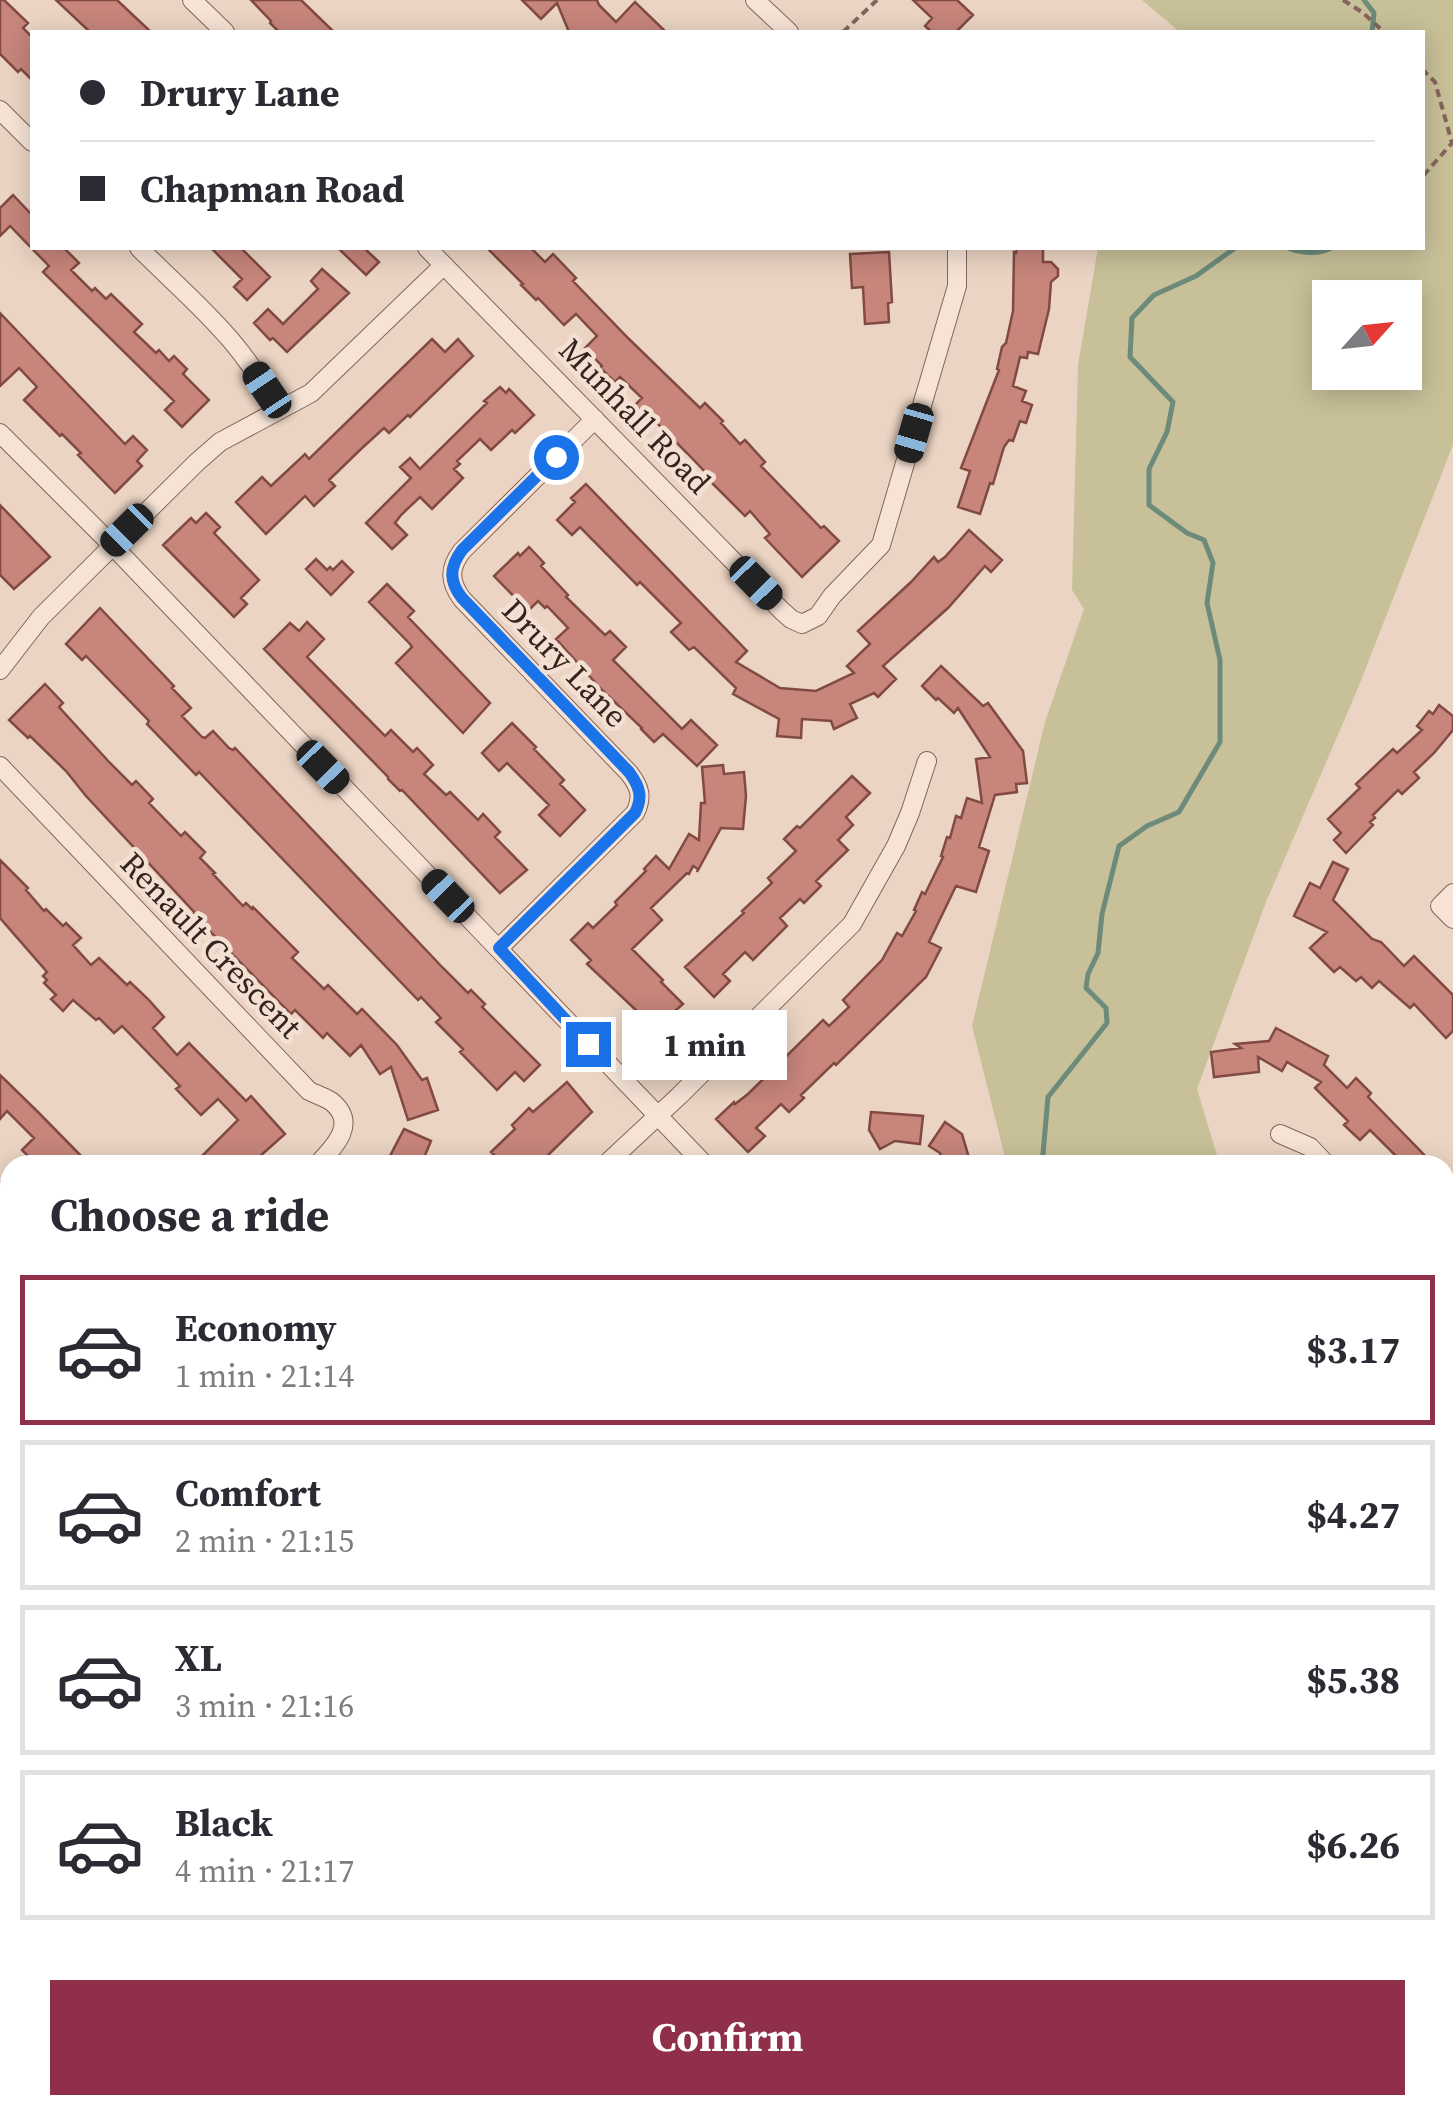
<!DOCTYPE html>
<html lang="en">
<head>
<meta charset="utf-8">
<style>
	:root { --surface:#fff; --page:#f2f2f3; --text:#2b2b33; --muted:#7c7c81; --line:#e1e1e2; --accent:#8f2f4a }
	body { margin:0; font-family:"Source Serif 4",serif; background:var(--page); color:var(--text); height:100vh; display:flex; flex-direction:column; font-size:38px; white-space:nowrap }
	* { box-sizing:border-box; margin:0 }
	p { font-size:32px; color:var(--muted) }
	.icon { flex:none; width:55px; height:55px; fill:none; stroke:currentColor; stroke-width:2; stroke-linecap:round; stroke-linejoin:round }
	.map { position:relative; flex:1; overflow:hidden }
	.sheet { position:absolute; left:0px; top:1155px; width:1455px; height:960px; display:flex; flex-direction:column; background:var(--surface); border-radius:30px 30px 0 0; box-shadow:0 5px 25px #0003 }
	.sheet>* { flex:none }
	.top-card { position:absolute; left:30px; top:30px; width:1395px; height:220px; border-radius:0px; box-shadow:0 5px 25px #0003; display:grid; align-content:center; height:220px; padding:0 50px; background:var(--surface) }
	.needle { width:65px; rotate:63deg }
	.controls { position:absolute; left:1312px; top:280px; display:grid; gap:20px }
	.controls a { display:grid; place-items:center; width:110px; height:110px; border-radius:0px; background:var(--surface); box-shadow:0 5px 25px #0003; font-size:50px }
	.end { position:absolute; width:45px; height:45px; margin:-22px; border:12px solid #1a73e8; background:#fff; box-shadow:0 0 0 5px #fff }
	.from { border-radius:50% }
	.bubble { position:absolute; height:70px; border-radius:0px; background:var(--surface); box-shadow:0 5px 25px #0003; font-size:32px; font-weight:700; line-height:70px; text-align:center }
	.car { position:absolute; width:30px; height:60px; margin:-30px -15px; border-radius:12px; box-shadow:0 0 8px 2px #0007; background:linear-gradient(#222 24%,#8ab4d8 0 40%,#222 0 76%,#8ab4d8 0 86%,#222 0) }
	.top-card b { display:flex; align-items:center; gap:35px; height:95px; font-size:38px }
	.top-card b+b { border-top:2px solid var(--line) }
	.top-card i { width:25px; height:25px; background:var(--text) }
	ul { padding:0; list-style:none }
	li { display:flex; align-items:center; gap:30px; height:150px; margin:0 20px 15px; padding:0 30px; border:5px solid var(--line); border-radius:0px }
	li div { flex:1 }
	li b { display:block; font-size:38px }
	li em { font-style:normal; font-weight:700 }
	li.active { border-color:var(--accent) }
	li>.icon { width:90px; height:90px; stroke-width:1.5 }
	h2 { padding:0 50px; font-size:45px; line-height:120px }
	.button { display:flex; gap:20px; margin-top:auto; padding:20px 50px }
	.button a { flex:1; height:115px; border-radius:0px; background:var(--accent); color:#fff; font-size:40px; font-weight:700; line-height:115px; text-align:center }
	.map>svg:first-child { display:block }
</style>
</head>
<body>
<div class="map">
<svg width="1453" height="2115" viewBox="0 0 1453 2115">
	<rect width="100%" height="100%" fill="#ebd4c3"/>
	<path fill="#c8c098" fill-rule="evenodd" d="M1142,0H1453V445L1358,688L1266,902L1197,1089L1220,1165H1007L972,1026L1045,722L1084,609L1072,590L1078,365L1098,248H1422V32H1180ZM1330,298H1405V372H1330Z
		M1445,1901L1453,1939V2115H1269L1267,2105H1445Z
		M433,2105H684L680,2115H443Z"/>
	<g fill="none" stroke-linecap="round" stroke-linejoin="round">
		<path stroke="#6c8b7b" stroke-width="5" d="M1364,0L1374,13L1372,32
			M1288,248C1301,253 1318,255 1331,248
			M1042,1165L1048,1097L1107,1023L1106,1008L1086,988L1088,974L1098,953L1102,914L1119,846L1147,826L1179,812L1220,742V660L1207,603L1213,563L1204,540L1187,533L1149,505V469L1167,432L1173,402L1130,357L1132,318L1154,295L1196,276L1235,248
			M1445,2047L1453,2065
			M1451,2115L1453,2088"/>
	</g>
	<path fill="#c7857b" stroke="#814a42" stroke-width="2.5" d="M0,0H4L28,23L23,28L32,37V80L21,69L18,72L0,54Z
		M56,0H117L151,32H90Z
		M251,0H301L334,32H279L270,23L271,21Z
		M522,0H597L599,5L616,22L635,2L666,32H569L557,3L541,19Z
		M913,0H957L973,15L956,32H932L925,26L932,18Z
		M13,195L32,215V248H64L79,263L71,270L92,291L95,288L106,299L111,294L142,324L134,332L156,353L159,350L169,361L174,356L187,369L183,374L209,400L182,427L165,410L174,401L43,272L49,266L10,226L0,236V208Z
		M211,248H241L270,277L247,300L234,287L242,279Z
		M338,248H364L379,262L366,275Z
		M487,248H531L545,262L553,254L576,278L573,281L629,339L700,408L705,403L723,421L721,423L740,444L745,440L765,462L761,466L821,528L824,526L839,541L802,577L765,538L770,534L750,511L745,516L705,476L707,474L688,454L651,417L649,419L635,405L642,398L620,377L615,382L600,368L602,366L585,348L597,336L576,314L564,325L538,298L536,300L521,285L523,284Z
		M1017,248H1043V262H1051L1058,269V276L1051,282L1049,309L1038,354L1028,352L1027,358L1020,357L1013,386L1026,391L1022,401L1032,405L1026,423L1020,421L1013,441L1009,440L1004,447L993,484L990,483L980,514L958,507L970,471L961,468L999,370L997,369L1002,347L1006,343L1013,311L1014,252L1016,253Z
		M889,252L892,302L888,303L889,322L865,324L863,287L852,288L850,254Z
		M322,269L349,293L287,352L273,338L270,340L254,323L268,309L283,324L318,289L311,281Z
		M0,313L125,444L133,436L147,450L137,461L142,466L115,493L78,455L81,453L62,434L60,436L24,400L37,387L19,368L0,386Z
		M432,339L445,352L458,339L473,356L410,417L408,415L389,433L384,428L361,449L329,480L335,486L314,506L305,496L266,534L236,502L262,477L271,486L305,454L309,459Z
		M500,387L506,393L509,389L534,415L515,433L512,430L491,450L480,439L457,461L460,464L454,469L463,478L432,509L420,497L401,515L395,523L407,535L392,549L366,523L411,478L400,467L410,458L420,469L487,403L484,401Z
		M586,484L747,651L736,662L780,688L816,691L854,673L847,666L870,644L858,631L911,582L934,557L938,562L945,557L969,530L1002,560L991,572L985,566L948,608L883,666L896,679L878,697L874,693L850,704L857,718L834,729L831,721L802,719L801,738L777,736L779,719L733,694L736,688L694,647L689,650L671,632L681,623L640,582L637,585L580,527L572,535L557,520L575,502L571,498Z
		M0,505L50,557L14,589L0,575Z
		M206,513L220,527L214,533L259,580L241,598L247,604L234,617L163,545L191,518L196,523Z
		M529,547L544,563L541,566L568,595L566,597L605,635L610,631L626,647L613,660L682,729L691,720L717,745L697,766L663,734L654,742L641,729L642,728L602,690L556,639L568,628L547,606L545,608L538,601L528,611L494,576L518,553L520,556Z
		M316,559L327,570L330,567L333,570L342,561L353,572L331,595L306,569Z
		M387,584L414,611L408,617L490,703L463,733L396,663L412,647L410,644L369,602Z
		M100,608L174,686L172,688L191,708L182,716L202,737L205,738L213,731L229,748L233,750L235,748L443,968L468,993L471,990L485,1004L482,1007L540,1065L524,1081L515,1072L497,1090L460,1052L463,1049L436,1022L441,1018L421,997L418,1000L199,772L196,775L147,724L149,721L86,656L82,660L66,644Z
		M307,622L324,639L307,657L385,736L391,730L413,752L417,748L433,765L424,774L446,795L450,792L478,820L483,814L500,832L495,837L527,870L500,893L402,790L400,791L388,779V777L264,649L290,623L299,631Z
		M941,666L983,706L988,703L1023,751L1027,783L1016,784L1017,792L995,795L979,847L989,851L976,892L956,886L929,942L941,948L926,977L836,1065L834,1063L801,1095L804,1098L789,1112L781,1104L756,1128L765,1136L748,1152L716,1119L734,1102L735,1104L748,1094L823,1020L829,1026L849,1007L843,1000L882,960L897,933L902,936L916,911L914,910L922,892L925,894L943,857L941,856L947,837L950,838L956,816L961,818L967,798L982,803L976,759L990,757L958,708L954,713L938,698L936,700L922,686Z
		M45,684L63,703L59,707L110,763L132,785L136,781L153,799L149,803L181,836L185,832L205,852L200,858L215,873L213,874L243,906L246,903L252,909L253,907L298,952L292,958L324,989L328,985L357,1014L362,1009L397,1045L422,1080L427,1078L438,1110L408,1120L391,1067L380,1074L361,1045L350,1056L327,1033L323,1038L295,1010L291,1014L193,914L195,913L86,796L66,771L30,736L28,738L9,720Z
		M1439,705L1453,716V730L1434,753L1414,772L1419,778L1402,794L1398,790L1373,815L1375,818L1370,822L1373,825L1346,853L1334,840L1341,833L1328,819L1360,788L1356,784L1393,749L1397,753L1422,730L1417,726L1429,711L1433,714Z
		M512,723L536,747L534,749L564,780L560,784L585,810L560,836L539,815L549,805L507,763L499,771L482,753Z
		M723,765L724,774L744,772L746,796L743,829L721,828L697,872L698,869L693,866L689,874L687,873L651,908L662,920L632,949L663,980L661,982L683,1004L676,1010L700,1036L670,1065L649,1045L656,1039L634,1015L638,1012L587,964L591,960L571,940L588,923L593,928L617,905L615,902L646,871L644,869L656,856L669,869L689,834L699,840L701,803H705L702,767Z
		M852,776L870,793L846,817L853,825L838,840L848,850L816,881L821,886L804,903L800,899L780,918L787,926L753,960L745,952L723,974L730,981L714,997L685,967L744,913L742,911L772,883L768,878L796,851L784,839L797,826L800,828Z
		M0,860L28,888L26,890L44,911L46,909L63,926L66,923L81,938L73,945L91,965L99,958L127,985L130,982L148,999L164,1017L153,1028L177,1055L189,1043L246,1101L251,1096L285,1134L250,1165H193L238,1120L218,1099L201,1115L176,1089L180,1086L122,1026L114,1033L99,1018L96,1020L73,1000L63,1011L51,999L56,995L44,983L47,980L43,976L47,972L0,918Z
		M1333,862L1348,869L1333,900L1372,939L1381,942L1404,966L1414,956L1453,995V1031L1446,1038L1414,1004L1410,1008L1379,981L1372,988L1361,977L1356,981L1340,967L1334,972L1310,948L1327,932L1294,916L1310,883L1320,888Z
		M1276,1028L1328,1056L1324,1065L1347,1088L1356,1078L1371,1093L1368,1097L1434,1165H1405L1370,1130L1360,1140L1344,1125L1348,1121L1315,1088L1321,1082L1287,1062L1282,1071L1258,1057L1259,1072L1214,1077L1211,1052L1241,1048L1235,1044L1269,1041Z
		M0,1075L38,1112L90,1165H37L22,1150L34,1138L7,1111L0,1119Z
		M567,1082L592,1112L538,1165H504L491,1152L515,1129L512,1125L529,1108L533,1112Z
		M871,1112L923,1116L920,1144L895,1141L880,1149L869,1130Z
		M945,1122L962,1134L969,1158L966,1165H944L940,1153L929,1146Z
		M404,1129L431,1141L421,1165H411L390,1156Z"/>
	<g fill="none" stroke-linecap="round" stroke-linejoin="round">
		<g stroke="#84655b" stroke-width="11">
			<path id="lane" d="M0,2009L10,2000
				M0,2021L10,2031
				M86,2105L96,2115
				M122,2115L132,2105"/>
		</g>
		<g stroke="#84655b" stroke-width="20">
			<path id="street" d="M192,0L225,32
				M755,0L789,32
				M0,110L32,142
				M139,248C188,297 249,345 276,412
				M427,248L782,611L791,619L802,624L818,616L832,596L881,545L957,286V248
				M0,433L112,545L705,1165
				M0,670L41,617L196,463L220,442L311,393L444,265
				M0,766L309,1091C317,1095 325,1097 332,1102C358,1124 334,1147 317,1165
				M1453,893L1440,906L1453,919
				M499,948L635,813C643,797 640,787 629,773L462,599C449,581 449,568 462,551L595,419
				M1280,1134L1310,1147L1327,1165
				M605,1165L679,1096L852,924L896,846L910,813L927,761
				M0,1191L10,1201
				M1445,1283L1453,1290
				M0,1539L10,1548
				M1050,2105L1055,2115
				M706,2115L710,2105"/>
		</g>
		<g stroke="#66473e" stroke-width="25">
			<path id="secondary" d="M0,1936L10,1946
				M172,2105L182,2115"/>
		</g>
		<path stroke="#84655b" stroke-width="4" stroke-dasharray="8 5" stroke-linecap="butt" d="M1343,0L1362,12L1384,32
			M843,32L877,0
			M1422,69L1435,82L1452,143L1422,177
			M399,2115L410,2105"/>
		<use href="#lane" stroke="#f6e3d6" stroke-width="9"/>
		<use href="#street" stroke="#f6e3d6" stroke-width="18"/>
		<use href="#secondary" stroke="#f6e3d6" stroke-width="22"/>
	</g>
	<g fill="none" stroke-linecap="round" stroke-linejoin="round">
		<path stroke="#1a73e8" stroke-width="12" d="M556,457L462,550C449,568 449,581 462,598L629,772C640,787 643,797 635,813L499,948L588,1044"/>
	</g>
	<g text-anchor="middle" stroke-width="9" stroke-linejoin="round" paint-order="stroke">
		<g font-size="32" fill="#35231e" stroke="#f3e0d2">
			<text transform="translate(635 416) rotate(46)" y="11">Munhall Road</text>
			<text transform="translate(565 663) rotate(46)" y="11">Drury Lane</text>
			<text transform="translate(211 945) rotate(46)" y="11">Renault Crescent</text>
		</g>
	</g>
</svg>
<div class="controls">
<a><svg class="needle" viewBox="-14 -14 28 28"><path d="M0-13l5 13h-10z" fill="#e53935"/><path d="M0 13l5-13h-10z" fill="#7c7c81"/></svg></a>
</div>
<i class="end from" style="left:556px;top:457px"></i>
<i class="end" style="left:588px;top:1044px"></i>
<div class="bubble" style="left:622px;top:1010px;width:165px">1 min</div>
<i class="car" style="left:267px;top:390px;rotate:326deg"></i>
<i class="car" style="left:914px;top:433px;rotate:196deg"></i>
<i class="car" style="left:127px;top:530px;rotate:225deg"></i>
<i class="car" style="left:756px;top:583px;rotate:136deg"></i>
<i class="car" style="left:323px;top:767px;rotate:136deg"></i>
<i class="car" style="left:448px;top:896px;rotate:316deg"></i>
<div class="top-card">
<b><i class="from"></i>Drury Lane</b>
<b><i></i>Chapman Road</b>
</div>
<section class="sheet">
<h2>Choose a ride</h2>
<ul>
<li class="active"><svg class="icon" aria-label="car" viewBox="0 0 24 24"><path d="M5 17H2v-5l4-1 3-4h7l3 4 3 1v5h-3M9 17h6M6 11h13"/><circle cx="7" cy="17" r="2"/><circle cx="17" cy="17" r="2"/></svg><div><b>Economy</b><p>1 min · 21:14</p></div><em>$3.17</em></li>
<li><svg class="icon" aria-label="car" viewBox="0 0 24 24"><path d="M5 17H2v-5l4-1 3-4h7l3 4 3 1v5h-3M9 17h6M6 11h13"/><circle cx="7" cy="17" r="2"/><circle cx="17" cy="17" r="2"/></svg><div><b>Comfort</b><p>2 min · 21:15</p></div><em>$4.27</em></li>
<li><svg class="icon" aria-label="car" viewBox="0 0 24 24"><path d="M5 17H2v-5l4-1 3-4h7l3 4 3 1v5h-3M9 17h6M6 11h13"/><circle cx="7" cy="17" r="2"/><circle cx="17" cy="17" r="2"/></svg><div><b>XL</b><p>3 min · 21:16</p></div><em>$5.38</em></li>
<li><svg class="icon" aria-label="car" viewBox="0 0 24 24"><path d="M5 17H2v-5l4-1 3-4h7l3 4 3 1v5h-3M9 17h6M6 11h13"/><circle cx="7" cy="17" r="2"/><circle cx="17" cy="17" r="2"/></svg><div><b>Black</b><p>4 min · 21:17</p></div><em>$6.26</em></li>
</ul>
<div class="button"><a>Confirm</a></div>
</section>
</div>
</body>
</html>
